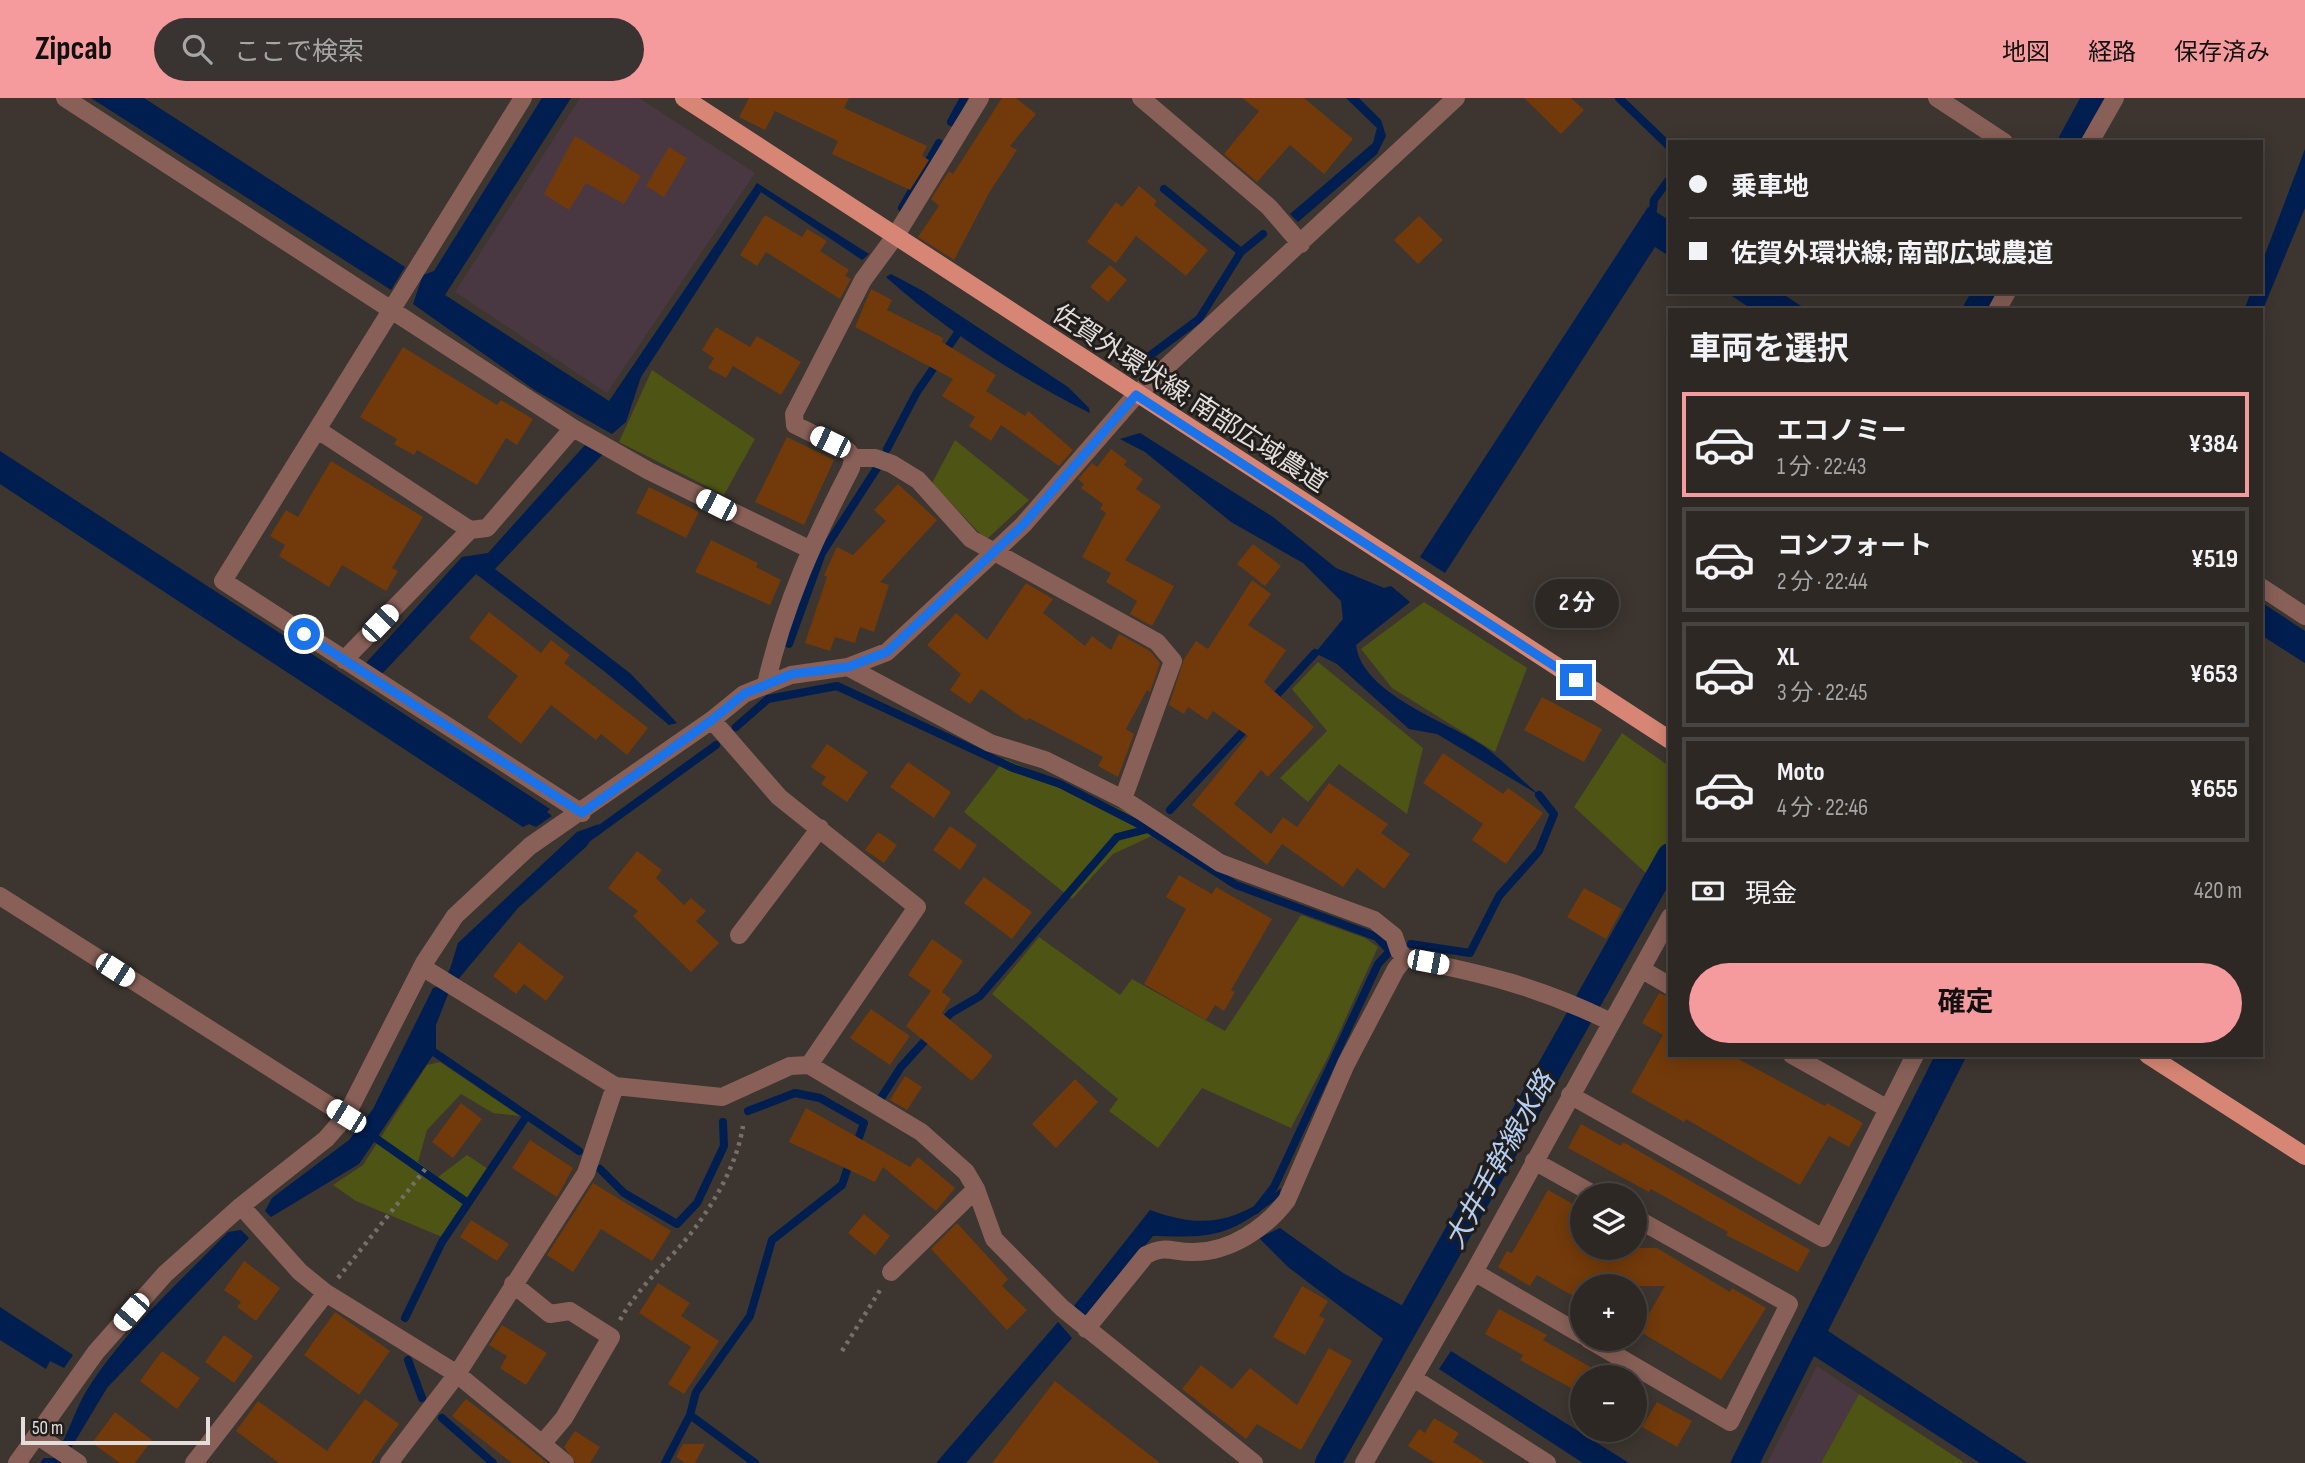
<!DOCTYPE html>
<html lang="ja">
<head>
<meta charset="utf-8">
<style>
	:root { --surface:#2d2824; --page:#393431; --text:#f1f3f6; --muted:#a7a6a6; --line:#484441; --accent:#f59b9e }
	body { margin:0; font-family:"Sofia Sans Condensed","Noto Sans JP",sans-serif; background:var(--page); color:var(--text); height:100vh; display:flex; flex-direction:column; font-size:26px; white-space:nowrap }
	* { box-sizing:border-box; margin:0 }
	p { font-size:23px; color:var(--muted) }
	.icon { flex:none; width:38px; height:38px; fill:none; stroke:currentColor; stroke-width:2; stroke-linecap:round; stroke-linejoin:round }
	.map { position:relative; flex:1; overflow:hidden }
	.drawer { position:absolute; left:1668px; top:210px; width:595px; height:749px; display:flex; flex-direction:column; background:var(--surface); border-radius:0px; box-shadow:0 4px 18px #0003,0 0 0 2px var(--line) }
	.drawer>* { flex:none }
	.banner { position:absolute; left:1668px; top:42px; width:595px; height:154px; border-radius:0px; box-shadow:0 4px 18px #0003,0 0 0 2px var(--line); display:grid; align-content:center; height:154px; padding:0 21px; background:var(--surface) }
	.buttons { position:absolute; left:1570px; top:1085px; display:grid; gap:14px }
	.buttons a { display:grid; place-items:center; width:77px; height:77px; border-radius:50%; background:var(--surface); box-shadow:0 4px 18px #0003,0 0 0 2px var(--line); font-size:35px }
	.scale { position:absolute; left:21px; bottom:18px; width:189px; box-sizing:border-box; padding-left:7px; border:4px solid #e3dedb; border-top:0; font-size:19px; line-height:24px; white-space:nowrap; color:#e3dedb; -webkit-text-stroke:5px #201d1b; paint-order:stroke }
	.end { position:absolute; width:32px; height:32px; margin:-16px; border:9px solid #1a73e8; background:#fff; box-shadow:0 0 0 4px #fff }
	.from { border-radius:50% }
	.bubble { position:absolute; height:49px; border-radius:24px; background:var(--surface); box-shadow:0 4px 18px #0003,0 0 0 2px var(--line); font-size:23px; font-weight:700; line-height:49px; text-align:center }
	.car { position:absolute; width:21px; height:42px; margin:-21px -10px; border-radius:9px; box-shadow:0 0 5px 2px #0007; background:linear-gradient(#fff 24%,#345 0 40%,#fff 0 76%,#345 0 86%,#fff 0) }
	.banner b { display:flex; align-items:center; gap:24px; height:66px; font-size:26px }
	.banner b+b { border-top:2px solid var(--line) }
	.banner i { width:18px; height:18px; background:var(--text) }
	ul { padding:0; list-style:none }
	li { display:flex; align-items:center; gap:21px; height:105px; margin:0 14px 10px; padding:0 7px; border:4px solid var(--line); border-radius:0px }
	li div { flex:1 }
	li b { display:block; font-size:26px }
	li em { font-style:normal; font-weight:700 }
	li.active { border-color:var(--accent) }
	li>.icon { width:63px; height:63px; stroke-width:1.5 }
	h2 { padding:0 21px; font-size:32px; line-height:84px }
	.pay { display:flex; align-items:center; gap:18px; height:77px; padding:0 21px; font-size:26px }
	.pay p { margin-inline-start:auto }
	.action { display:flex; gap:14px; margin-top:auto; padding:14px 21px }
	.action a { flex:1; height:80px; border-radius:42px; background:var(--accent); color:#111; font-size:28px; font-weight:700; line-height:80px; text-align:center }
	header { display:flex; align-items:center; gap:42px; box-sizing:border-box; height:98px; padding:0 35px; background:var(--accent); color:#111 }
	header strong { font-size:33px }
	nav { display:flex; gap:38px; margin-inline-start:auto; font-size:24px }
	.search { width:490px; height:63px; background:var(--page); display:flex; align-items:center; gap:18px; box-sizing:border-box; padding:0 24px; border-radius:38px; color:var(--muted); font-size:26px }
	.map>svg:first-child { display:block }
</style>
</head>
<body>
<header>
<strong>Zipcab</strong>
<div class="search"><svg class="icon" aria-label="search" viewBox="0 0 24 24"><circle cx="10" cy="10" r="6"/><path d="M15 15l6 6"/></svg>ここで検索</div>
<nav><a>地図</a><a>経路</a><a>保存済み</a></nav>
</header>
<div class="map">
<svg width="2305" height="1365" viewBox="0 0 2305 1365">
	<rect width="100%" height="100%" fill="#3c3530"/>
	<path fill="#493842" d="M580,0H639L755,75L607,295L455,194Z
		M1817,1268L1859,1296L1821,1365H1767Z"/>
	<path fill="#4e5413" d="M652,272L755,341L724,397L619,344Z
		M955,342L1029,402L986,442L932,385Z
		M1424,504L1527,570L1495,654L1392,590L1361,551Z
		M1318,564L1423,650L1407,716L1339,666L1308,704L1280,680L1327,633L1292,591Z
		M1622,635L1669,668V742L1649,778L1574,709Z
		M1005,661L1134,717L1152,738L1113,756L1072,801L964,714Z
		M1301,817L1365,840L1378,849L1328,959L1291,1030L1202,990L1158,1050L1109,1013L1118,1001L992,896L1039,839L1120,897L1132,881L1225,933Z
		M440,964L520,1018L493,1015L461,996L427,1032L418,1064L438,1079L467,1057L488,1071L442,1139L356,1103L333,1087L363,1067L427,967Z
		M1859,1296L1965,1365H1821Z"/>
	<path fill="#001e4f" d="M91,0H144L405,169L391,192Z
		M542,0H571L445,197L609,303L757,85L869,156L862,162L761,94L641,279L626,324L612,336L536,293L413,206L423,177L434,173Z
		M1346,0H1359L1381,22L1386,38L1377,56L1298,124L1290,116L1373,45L1377,30Z
		M2305,51V110L2261,216V212H2244L2251,194H2261V167Z
		M1648,109L1669,122V158L1655,149L1445,475L1420,459Z
		M891,176L923,193L1068,289L1089,310L1090,315C1018,279 946,233 886,179Z
		M1726,194H1780L1807,212H1753Z
		M1140,335L1273,419L1336,470L1384,490L1391,488L1410,504L1356,547C1362,596 1446,623 1482,647C1502,661 1520,681 1539,697L1437,636L1409,631L1337,566L1315,555L1343,521L1341,503L1303,465L1231,424L1145,354L1120,341Z
		M585,347L603,356L495,471L631,576L677,625L669,627L604,573L476,476L381,577L366,565L462,459L488,455Z
		M0,353L550,711L547,714L552,718L536,729L529,726L523,729L0,386Z
		M2261,504L2305,533V565L2261,537Z
		M599,726L587,748L518,810L450,891L436,927V953L359,1066L271,1119L265,1113L272,1100L349,1042L373,1011L433,890L440,888L450,871L458,845L577,734Z
		M1935,957H1967L1828,1233L2028,1365H1980L1814,1258L1760,1365H1730Z
		M1281,1090L1279,1099C1229,1138 1215,1140 1153,1138L1086,1219L1074,1208L1150,1112C1203,1132 1237,1124 1281,1090Z
		M1280,1130L1343,1175L1405,1209L1386,1243L1288,1169L1259,1140Z
		M241,1132L249,1140L107,1290L62,1365H40L44,1360H54C68,1338 74,1313 87,1292C124,1233 180,1184 228,1134Z
		M0,1209L73,1257L64,1270L50,1263L46,1271L0,1242Z
		M1058,1224L1072,1240L966,1365H936Z
		M1451,1253L1629,1365H1583L1439,1271Z"/>
	<g fill="none" stroke-linecap="round" stroke-linejoin="round">
		<path stroke="#001e4f" stroke-width="8" d="M1619,0L1670,49
			M951,24L964,0
			M1164,91L1241,154
			M902,110L939,45
			M1652,121L1654,102L1670,80
			M1136,268L1199,221L1241,154L1263,136
			M887,351L917,294L962,229
			M789,546L822,455L879,367
			M1272,602L1315,555
			M736,629L768,601L837,588L1013,670L1060,686L1148,731L1236,787L1377,839L1390,853L1378,866L1274,1089L1256,1112
			M1170,712L1249,627
			M585,742L716,647
			M1411,846L1470,855L1499,798L1539,753L1554,716L1539,697
			M940,927L951,915L980,898L1117,739L1148,731
			M428,950L579,1053
			M881,1000L901,969L931,936
			M748,1013L795,995L820,1000L864,1025L856,1048
			M367,1034L468,1105
			M600,1071L624,1095L677,1126L697,1105L724,1048L723,1024
			M405,1220L442,1144L526,1019
			M408,1262L422,1300
			M690,1317L755,1365
			M442,1320L493,1365
			M665,1365L690,1317L696,1294L750,1218L772,1142L842,1087L850,1063"/>
		<path stroke="#001e4f" stroke-width="26" d="M2071,44L2095,0
			M1976,212L1986,194
			M1328,1365L1670,758"/>
	</g>
	<path fill="#723a0a" d="M749,0H849L844,10L927,48L922,58L929,62L910,92L832,56L838,43L775,13L765,32L739,19Z
		M1002,0H1016L1036,16L1010,48L1017,52L989,95L954,162L918,139L939,108L931,101L949,73L953,76Z
		M1242,0H1304L1353,41L1324,76L1290,47L1257,84L1224,56L1259,13Z
		M1524,0H1571L1584,12L1561,36Z
		M575,38L641,78L624,106L586,85L569,112L544,96Z
		M669,49L687,60L664,99L646,88Z
		M1139,88L1157,103L1154,107L1208,152L1186,178L1136,138L1116,165L1087,144L1116,104L1122,109Z
		M765,117L802,139L807,131L827,143L820,153L849,172L845,178L851,181L840,201L766,154L757,168L740,157Z
		M1419,118L1443,142L1418,166L1394,142Z
		M1110,167L1127,182L1108,204L1090,189Z
		M871,191L892,202L887,212L943,240L942,244L996,277L986,293L1025,318L1028,313L1073,352L1059,368L1001,327L991,343L969,328L975,319L942,298L953,281L855,229Z
		M716,229L750,249L757,238L801,264L781,297L733,268L726,280L708,270L714,260L702,252Z
		M403,249L497,307L501,302L533,321L517,347L506,340L477,387L417,352L414,357L394,346L397,341L360,319Z
		M787,339L834,362L804,427L755,404Z
		M1111,351L1127,363L1124,367L1143,381L1136,391L1161,408L1125,462L1174,488L1152,528L1130,516L1137,503L1106,484L1111,475L1082,459L1106,415L1100,411L1103,406L1081,390L1084,386L1078,381L1092,365L1097,369Z
		M331,363L423,419L392,470L398,473L386,493L342,467L329,489L279,458L285,447L270,438L286,412L298,419Z
		M898,386L937,422L880,484L889,487L874,534L860,529L855,545L835,539L830,553L805,545L827,479L824,477L837,449L853,457L886,423L874,412Z
		M649,389L699,414L686,440L636,415Z
		M711,442L758,465L756,469L781,482L770,507L695,474Z
		M1253,446L1281,468L1265,488L1237,466Z
		M1252,482L1271,496L1248,527L1286,552L1264,584L1314,629L1268,679L1261,672L1234,706L1271,736L1283,719L1297,729L1329,685L1388,726L1381,735L1410,756L1384,791L1357,770L1343,789L1282,746L1267,767L1192,707L1248,638L1213,613L1207,622L1188,609L1184,616L1169,607L1184,561L1196,543L1208,551Z
		M1026,485L1053,501L1043,515L1085,548L1092,538L1111,552L1119,536L1150,553L1160,565L1150,594L1147,592L1126,631L1134,636L1118,679L1098,668L1103,659L1029,620L1027,623L981,591L970,606L950,592L961,576L927,547L956,515L987,542Z
		M489,514L541,555L551,542L570,557L564,565L648,630L627,657L601,636L596,642L551,607L521,646L487,619L518,578L469,540Z
		M1542,599L1602,631L1584,664L1524,632Z
		M827,646L868,674L847,704L821,686L826,679L811,669Z
		M1443,655L1503,696L1508,690L1543,715L1506,766L1472,742L1483,726L1423,685Z
		M908,664L951,694L934,720L890,689Z
		M950,728L977,747L960,772L933,752Z
		M878,734L897,747L884,765L865,752Z
		M637,753L662,772L656,780L684,807L691,800L706,813L696,823L719,845L691,874L633,818L638,813L608,790Z
		M1179,777L1212,796L1216,789L1272,821L1231,892L1235,894L1224,913L1215,907L1206,922L1144,886L1186,811L1166,799Z
		M984,779L1032,814L1012,841L964,805Z
		M1584,790L1622,811L1606,841L1567,819Z
		M932,841L963,863L942,894L951,901L942,915L993,958L972,983L906,928L931,893L908,877Z
		M519,844L564,879L546,903L524,886L516,896L493,878Z
		M1659,895L1670,899V957H1731L1825,1008L1827,1005L1863,1025L1849,1049L1829,1038L1800,1087L1686,1021L1684,1024L1631,994L1663,937L1642,925Z
		M871,911L910,938L890,967L850,940Z
		M905,978L922,989L907,1012L890,1002Z
		M1075,981L1098,1004L1056,1050L1032,1026Z
		M461,1005L482,1021L453,1060L432,1044Z
		M806,1010L910,1069L918,1059L955,1090L936,1113L883,1069L875,1084L789,1044Z
		M1581,1026L1621,1048L1623,1044L1810,1152L1798,1174L1726,1137L1728,1134L1651,1091L1649,1094L1568,1050Z
		M530,1042L573,1070L557,1099L512,1070Z
		M593,1085L671,1133L652,1163L601,1131L573,1174L547,1157Z
		M1548,1092L1582,1111V1150H1657L1730,1194L1732,1190L1766,1210L1721,1282L1639,1233L1665,1188H1578L1573,1198L1537,1177L1530,1188L1498,1169L1507,1153L1512,1155Z
		M864,1116L890,1138L875,1157L848,1135Z
		M471,1122L509,1146L497,1163L460,1139Z
		M957,1125L1008,1181L1002,1188L1027,1212L1007,1232L931,1151Z
		M244,1163L280,1190L256,1223L237,1209L241,1204L224,1192Z
		M658,1185L690,1205L681,1218L719,1243L684,1296L668,1286L691,1249L639,1215Z
		M1302,1188L1328,1203L1319,1218L1325,1221L1305,1257L1273,1239Z
		M1499,1211L1547,1237L1543,1242L1608,1279H1582V1296L1520,1262L1523,1257L1485,1236Z
		M335,1214L390,1253L359,1297L304,1257Z
		M502,1227L547,1255L526,1287L500,1270L507,1258L489,1247Z
		M224,1237L253,1258L234,1285L205,1264Z
		M1329,1250L1352,1263L1301,1352L1257,1326L1246,1341L1182,1291L1201,1267L1232,1291L1250,1270L1297,1307Z
		M162,1253L200,1280L177,1311L140,1283Z
		M1055,1283L1160,1365H992Z
		M365,1301L399,1326L371,1365H279L236,1333L258,1303L327,1353Z
		M466,1301L519,1342L547,1365H512L452,1318Z
		M1657,1304L1692,1323L1677,1349L1642,1329Z
		M115,1314L152,1342L135,1365H120L92,1345Z
		M1434,1320L1459,1335L1453,1344L1486,1365H1435L1408,1348L1419,1331L1425,1335Z
		M575,1333L600,1349L590,1365H576L564,1349Z
		M683,1346H705L695,1365H686L676,1359Z"/>
	<g fill="none" stroke-linecap="round" stroke-linejoin="round">
		<path stroke="#756f6a" stroke-width="4.5" stroke-dasharray="3.5 5" stroke-linecap="butt" d="M338,1180L427,1069
			M620,1222C639,1187 671,1162 695,1130C717,1100 737,1065 743,1028
			M842,1253L882,1189"/>
		<path stroke="#886057" stroke-width="18" d="M65,0L573,330L649,373L809,451
			M523,0L223,483L582,715
			M1141,0L1269,109L1301,146
			M1937,0L2004,44
			M2090,44L2115,0
			M1997,212L2007,194
			M318,332L470,432
			M853,360H875L892,366L918,382L971,441L1157,544L1173,563L1123,701
			M2261,489L2305,518
			M344,562L470,432L487,430L573,330
			M848,569L990,645L1045,662L1123,701L1220,765L1374,822L1394,838L1399,853L1405,860C1482,875 1540,889 1611,924
			M766,586C784,507 814,441 851,370L853,360L848,353L795,327L794,316L863,182L896,137L980,0
			M712,622L779,699L917,809L809,967
			M0,798L346,1018
			M739,837L820,730
			M422,869L615,988L722,999L790,968L809,967L921,1034L966,1074L976,1091L994,1141L1062,1210L1254,1365
			M1641,871L1670,888
			M1792,957L1888,1011
			M1570,997L1823,1140L1915,957
			M1534,1063L1595,1097
			M241,1108L300,1174L326,1195L457,1276L565,1365
			M891,1174L976,1091
			M1474,1174L1582,1237
			M513,1186L550,1216L570,1213L611,1239L564,1320L542,1346
			M1086,1231L1146,1157C1167,1146 1173,1155 1194,1154C1230,1154 1266,1130 1287,1102L1346,966L1396,871L1405,860
			M1588,1241L1730,1324L1789,1206L1634,1119
			M1413,1280L1547,1365
			M38,1338L78,1365
			M17,1365L96,1254L165,1176L241,1108L326,1041L346,1018L424,865L455,818L530,748L712,622L744,596L791,577L848,569L887,554L1023,427L1136,297L1456,0
			M194,1365L326,1195
			M389,1365L457,1276L586,1075L615,988
			M1364,1365L1474,1174L1670,819"/>
		<path stroke="#d78675" stroke-width="18" d="M684,0L1670,642
			M2148,957L2305,1058"/>
	</g>
	<g fill="none" stroke-linecap="round" stroke-linejoin="round">
		<path stroke="#1a73e8" stroke-width="9" d="M304,536L582,715L712,622L744,596L792,576L848,569L887,554L1023,427L1136,297L1576,582"/>
	</g>
	<g text-anchor="middle" stroke-width="6" stroke-linejoin="round" paint-order="stroke">
		<g font-size="26" fill="#e3dedb" stroke="#201d1b">
			<text transform="translate(1190 300) rotate(33)" y="9">佐賀外環状線; 南部広域農道</text>
		</g>
		<g font-size="28" font-style="italic" fill="#b4cff5" stroke="#201d1b">
			<text transform="translate(1499 1062) rotate(-61)" y="10">大井手幹線水路</text>
		</g>
	</g>
</svg>
<div class="buttons">
<a><svg class="icon" aria-label="layers" viewBox="0 0 24 24"><path d="M12 4l9 5-9 5-9-5zM3 14l9 5 9-5"/></svg></a>
<a>+</a>
<a>−</a>
</div>
<div class="scale">50 m</div>
<i class="end from" style="left:304px;top:536px"></i>
<i class="end" style="left:1576px;top:582px"></i>
<div class="bubble" style="left:1535px;top:481px;width:84px">2 分</div>
<i class="car" style="left:830px;top:344px;rotate:296deg"></i>
<i class="car" style="left:716px;top:407px;rotate:297deg"></i>
<i class="car" style="left:380px;top:525px;rotate:44deg"></i>
<i class="car" style="left:1428px;top:864px;rotate:101deg"></i>
<i class="car" style="left:115px;top:872px;rotate:123deg"></i>
<i class="car" style="left:346px;top:1018px;rotate:302deg"></i>
<i class="car" style="left:131px;top:1214px;rotate:221deg"></i>
<div class="banner">
<b><i class="from"></i>乗車地</b>
<b><i></i>佐賀外環状線; 南部広域農道</b>
</div>
<section class="drawer">
<h2>車両を選択</h2>
<ul>
<li class="active"><svg class="icon" aria-label="car" viewBox="0 0 24 24"><path d="M5 17H2v-5l4-1 3-4h7l3 4 3 1v5h-3M9 17h6M6 11h13"/><circle cx="7" cy="17" r="2"/><circle cx="17" cy="17" r="2"/></svg><div><b>エコノミー</b><p>1 分 · 22:43</p></div><em>¥384</em></li>
<li><svg class="icon" aria-label="car" viewBox="0 0 24 24"><path d="M5 17H2v-5l4-1 3-4h7l3 4 3 1v5h-3M9 17h6M6 11h13"/><circle cx="7" cy="17" r="2"/><circle cx="17" cy="17" r="2"/></svg><div><b>コンフォート</b><p>2 分 · 22:44</p></div><em>¥519</em></li>
<li><svg class="icon" aria-label="car" viewBox="0 0 24 24"><path d="M5 17H2v-5l4-1 3-4h7l3 4 3 1v5h-3M9 17h6M6 11h13"/><circle cx="7" cy="17" r="2"/><circle cx="17" cy="17" r="2"/></svg><div><b>XL</b><p>3 分 · 22:45</p></div><em>¥653</em></li>
<li><svg class="icon" aria-label="car" viewBox="0 0 24 24"><path d="M5 17H2v-5l4-1 3-4h7l3 4 3 1v5h-3M9 17h6M6 11h13"/><circle cx="7" cy="17" r="2"/><circle cx="17" cy="17" r="2"/></svg><div><b>Moto</b><p>4 分 · 22:46</p></div><em>¥655</em></li>
</ul>
<div class="pay"><svg class="icon" aria-label="cash" viewBox="0 0 24 24"><path d="M3 7h18v10H3z"/><circle cx="12" cy="12" r="2"/></svg>現金<p>420 m</p></div>
<div class="action"><a>確定</a></div>
</section>
</div>
</body>
</html>
